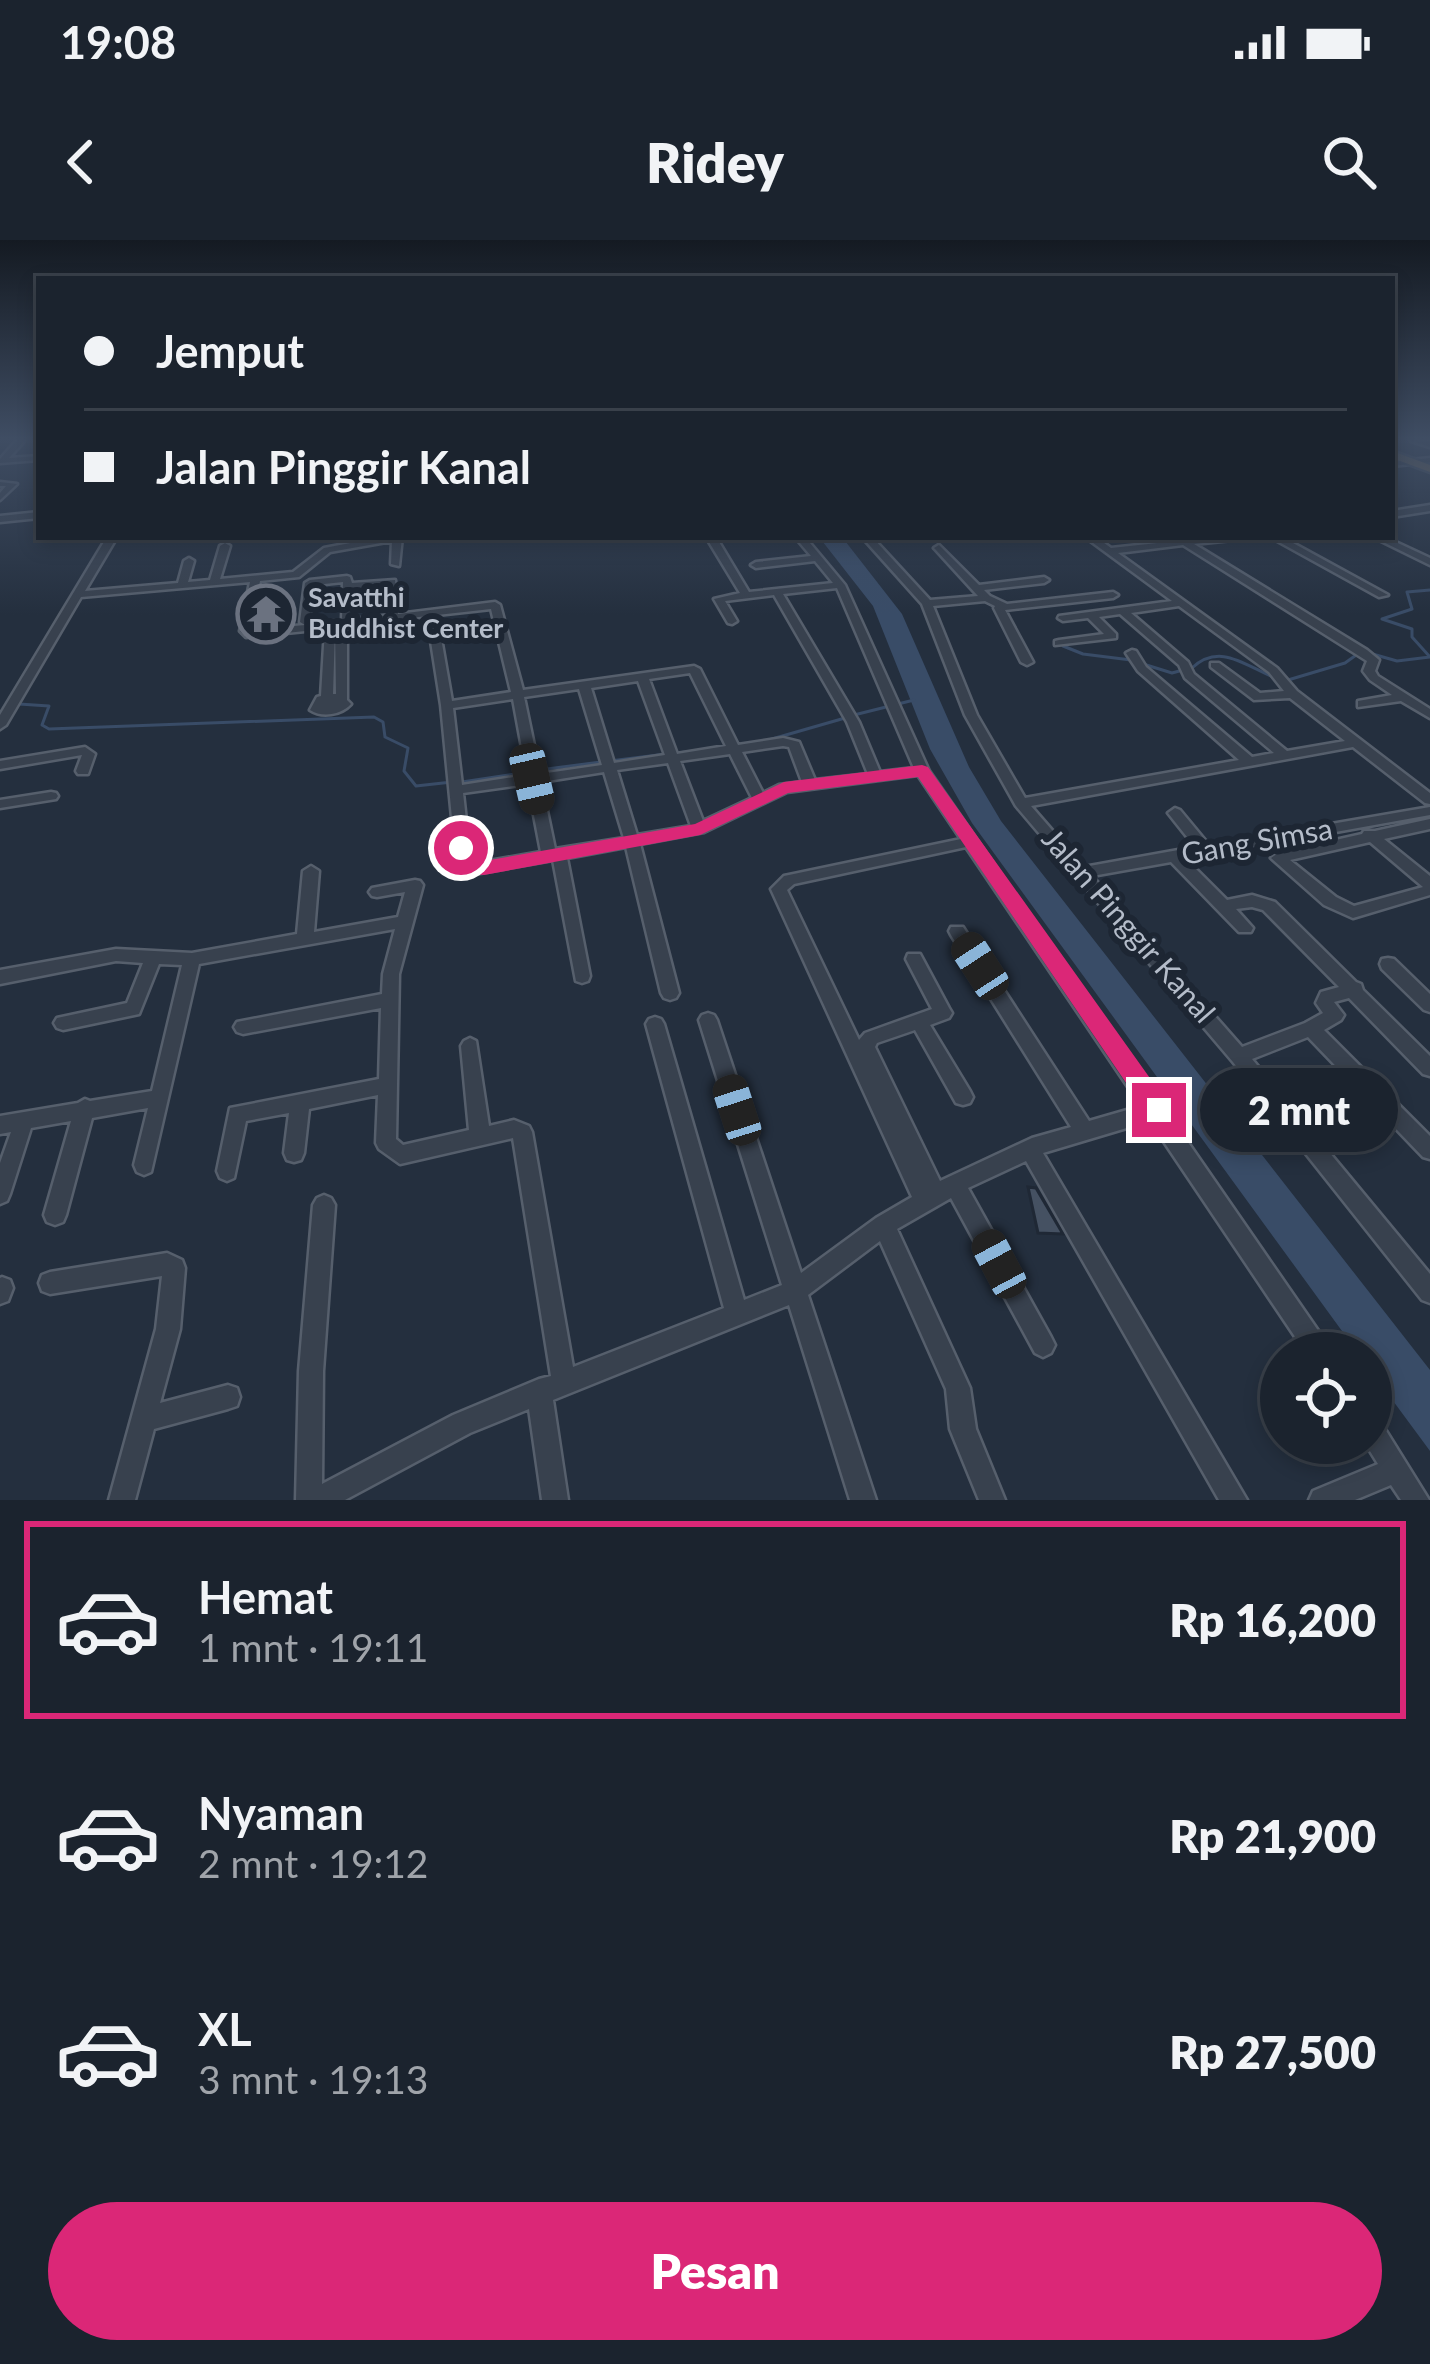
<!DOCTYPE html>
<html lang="id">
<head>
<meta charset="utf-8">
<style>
	:root { --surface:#1b232e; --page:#242b36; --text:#f1f3f6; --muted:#a0a4aa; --line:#39404a; --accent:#db2777 }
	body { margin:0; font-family:Lato,sans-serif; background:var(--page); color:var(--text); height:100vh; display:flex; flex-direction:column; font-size:45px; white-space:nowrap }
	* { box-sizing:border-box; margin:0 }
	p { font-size:39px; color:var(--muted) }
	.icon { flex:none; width:66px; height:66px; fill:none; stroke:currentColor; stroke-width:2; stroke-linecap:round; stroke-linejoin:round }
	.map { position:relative; height:1260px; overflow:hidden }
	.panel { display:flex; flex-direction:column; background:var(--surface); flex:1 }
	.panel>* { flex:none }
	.hud { position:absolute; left:36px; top:36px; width:1359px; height:264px; border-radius:0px; box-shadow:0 6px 18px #0003,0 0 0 3px var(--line); display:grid; align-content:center; height:264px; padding:0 48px; background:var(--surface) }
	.fabs { position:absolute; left:1260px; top:1092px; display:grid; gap:24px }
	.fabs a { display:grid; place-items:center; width:132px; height:132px; border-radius:50%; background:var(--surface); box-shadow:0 6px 18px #0003,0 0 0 3px var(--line); font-size:60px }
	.end { position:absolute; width:54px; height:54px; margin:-27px; border:15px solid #db2777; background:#fff; box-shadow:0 0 0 6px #fff }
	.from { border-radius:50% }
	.bubble { position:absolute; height:84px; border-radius:42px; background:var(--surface); box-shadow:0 6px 18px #0003,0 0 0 3px var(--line); font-size:39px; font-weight:800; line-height:84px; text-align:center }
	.car { position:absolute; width:36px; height:72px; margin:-36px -18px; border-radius:15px; box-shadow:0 0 9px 3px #0007; background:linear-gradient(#222 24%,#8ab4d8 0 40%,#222 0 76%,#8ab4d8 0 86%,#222 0) }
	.hud b { display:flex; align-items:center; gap:42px; height:114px; font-size:45px }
	.hud b+b { border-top:3px solid var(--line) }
	.hud i { width:30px; height:30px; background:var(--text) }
	ul { padding:21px 0 0; list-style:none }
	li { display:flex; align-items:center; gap:36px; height:198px; margin:0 24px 18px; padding:0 24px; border:6px solid transparent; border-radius:0px }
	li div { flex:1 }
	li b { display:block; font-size:45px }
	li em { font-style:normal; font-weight:800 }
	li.selected { border-color:var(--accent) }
	li>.icon { width:108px; height:108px; stroke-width:1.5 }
	.primary-button { display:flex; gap:24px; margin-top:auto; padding:24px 48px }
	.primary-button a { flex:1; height:138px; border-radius:72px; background:var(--accent); color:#fff; font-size:48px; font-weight:800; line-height:138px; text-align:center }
	.status { display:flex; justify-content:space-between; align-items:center; height:84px; padding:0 60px; background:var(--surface); direction:ltr }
	.status svg { height:33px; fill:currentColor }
	header { display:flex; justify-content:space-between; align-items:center; height:156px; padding:0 48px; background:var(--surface); font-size:54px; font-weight:800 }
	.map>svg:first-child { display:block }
</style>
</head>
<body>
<div class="status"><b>19:08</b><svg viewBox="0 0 49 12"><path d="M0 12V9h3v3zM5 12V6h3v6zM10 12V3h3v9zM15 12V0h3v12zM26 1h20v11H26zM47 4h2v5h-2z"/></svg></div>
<header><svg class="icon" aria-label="back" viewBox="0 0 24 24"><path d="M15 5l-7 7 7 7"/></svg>Ridey<svg class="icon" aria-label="search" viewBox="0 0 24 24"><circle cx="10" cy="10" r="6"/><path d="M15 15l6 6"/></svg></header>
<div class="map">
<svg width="1430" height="1260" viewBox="0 0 1430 1260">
	<rect width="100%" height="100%" fill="#242f3e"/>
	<path fill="#394c67" d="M819,297H842L902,374L969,527L1001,581L1430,1130V1211L1371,1131V1113H1358L972,583L930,509L873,366Z"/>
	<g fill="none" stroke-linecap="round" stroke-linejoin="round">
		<path stroke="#394c67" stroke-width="3" d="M1063,406L1083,414L1131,420
			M1369,413L1397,421L1430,417L1412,397V389L1382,379L1412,369L1407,352L1430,350
			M1140,423L1172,433L1183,430
			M1192,428C1219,403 1243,424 1273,437
			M1288,440L1345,423L1359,413
			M19,464L49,466L42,485L49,489L374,477L383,482L385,497L408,508L404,531L416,546L452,542
			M854,475L914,460
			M765,501L845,478
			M676,513L696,511
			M610,521L666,514
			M539,530L601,522
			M462,542L529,532"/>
	</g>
	<path fill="#455162" stroke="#1f2835" stroke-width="3" d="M1028,947L1036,948L1063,994L1038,993Z"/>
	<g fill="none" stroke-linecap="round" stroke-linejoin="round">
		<g stroke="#565f6c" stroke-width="5">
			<path id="minor" d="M18,199H26L9,218L39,216V220L0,223V219Z
				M1410,199L1430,202V207L1411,201Z
				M1430,218V222L1392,226V222Z
				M0,242L17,244L0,260V253L6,246H0Z
				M1430,265V271L1392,277V271Z
				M39,272V278L0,282V276Z
				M107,297H117L85,351L178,343L184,321L189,318L194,321L188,342L210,340L220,306L225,303L230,306L220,339L293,332L324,308L382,297H402L399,326L391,324L392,301L330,312L299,337L260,341L251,390L305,385L300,382L305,343L310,340L347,336L350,337L352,343L395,340L398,374L495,362L500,365L523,450L694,426L700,429L738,505L783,498L799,502L815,540L868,534L847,482L774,355L725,361L737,381L732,384L728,383L714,359L740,353L706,297H716L749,352L833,343L815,321L756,328L751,325L756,322L811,316L795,297H805L845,345L929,531L1159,862L1165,864L1167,872L1328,1105L1332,1113H1306L1150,881L1043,913L1247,1260H1219L1026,921L968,948L1051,1097L1055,1105L1051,1113L1043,1117L1035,1113L951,958L897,989L970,1148L976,1189L1005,1260H979L950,1189L946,1149L880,1001L808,1055L876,1260H850L789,1065L553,1160L568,1260H542L529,1169L470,1193L345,1260H296L299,1131L313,965L317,958L324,955L331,958L335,965L323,1131L322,1244L453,1175L539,1139L551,1136L513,898L400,924L379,909L376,903L378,855L309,869L304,913L301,920L294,922L287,920L284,913L289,873L246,881L234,938L227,941L220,938L217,931L230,868L379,839L381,768L243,794L237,792L234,787L237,782L382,754L383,734L395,689L199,724L151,932L144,935L137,932L134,925L148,868L92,878L66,975L63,982L55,985L47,982L44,975L71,881L31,888L10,954L7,961L0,964V923L11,892L0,894V876L78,863L85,859L90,861L152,851L182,725L159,724L139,774L63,790L57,788L54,783L57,778L127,763L143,723L116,721L0,744V730L116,709L192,713L297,694L303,631L311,626L319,631L314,692L398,677L405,652L377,657L372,656L369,652L372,648L415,640L420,641L423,645L399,734L396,899L403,905L469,890L461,806L464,801L470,798L476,801L489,886L514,880L529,886L532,892L573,1127L724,1068L646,784L649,779L655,777L661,779L664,784L744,1060L782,1045L699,780L702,775L708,773L714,775L717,780L801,1033L876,978L912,957L771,649L784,636L789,635L961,599L918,535L787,552L704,592L640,604L679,753L676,758L670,760L664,758L661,753L626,607L567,618L590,736L588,741L582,743L576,741L553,620L475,634L470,633L456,619L441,465L427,376L347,386V460L351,464C341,475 322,478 310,470L317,457L321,456L325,389L246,397L240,391L250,342L81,357L6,485L0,489V475ZM343,342L342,380L306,385L310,382L315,345ZM387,345L389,372L392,375L352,379L353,349ZM837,348L914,528L880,532L859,482L783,354ZM491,369L511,452L452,461L437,375ZM335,388L336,454H333ZM690,433L726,506L677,514L649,439ZM638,441L665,515L614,523L591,448ZM579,449L602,525L540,534L524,457ZM513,459L527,535L462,545L453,468ZM783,506L789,507L802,542L779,545L763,553L742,512ZM730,514L752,558L703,581L680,521ZM668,523L691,586L637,595L617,530ZM604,532L624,598L555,609L541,542ZM528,544L541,612L478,623L470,617L463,553ZM966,607L1141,866L1089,881L963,687H951L949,691L951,695L1071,887L1032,898L940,941L875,807L877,803L915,790L956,863L963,865L970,863L973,857L970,851L930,785L949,778L952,773L949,768L920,714H908L906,719L932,769L865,793L859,800L787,650L794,644Z
				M502,297H550L545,300H507Z
				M862,297H872L930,360L978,356L936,310L934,308L939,305L979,345L1044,337L1049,340L1044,343L984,350L990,356L1007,364L1113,352L1118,355L1113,358L1005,370L1033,422L1027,425L1021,422L994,368L995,366L985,361L933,366L977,475L1025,558L1239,520L1138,431L1126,413L1132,410L1136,411L1146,427L1252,517L1274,513L1185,438L1179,425L1120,374L1099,377L1116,394V398L1055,405V401L1059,400L1104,394L1088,378L1063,381L1058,378L1059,376L1172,361L1085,297H1096L1111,308L1176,301L1171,297L1186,300L1237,297L1232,300L1194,304L1367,410L1379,420L1375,431L1378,436L1430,469V478L1401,461L1358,467V461L1392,455L1370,440L1363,431L1367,421L1183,305L1118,313L1277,428L1297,451L1430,553V564L1425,563L1353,507L1031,566L1084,627L1195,607L1168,573L1175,568L1180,570L1209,605L1430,567V575L1186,619L1227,660L1252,655L1275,662L1356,742L1361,744L1363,750L1430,816V836L1423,834L1349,758L1334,762L1344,775L1341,780L1324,790L1430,896V919L1423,917L1308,797L1252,819L1430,1034V1063L1422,1060L1233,822L1016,566L965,475L922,364ZM1179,366L1269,432L1284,451L1260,453L1219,423H1211V427L1254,460L1290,458L1345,501L1287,511L1194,434L1188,422L1131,373ZM1171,622L1239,692H1251L1253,688L1236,669L1252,667L1263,670L1339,747L1321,752L1316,763L1323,773L1305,783L1242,807L1092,636Z
				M1270,297H1282L1388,355L1379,357Z
				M1373,297H1385L1430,318V325Z
				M85,507L95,514L88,534H78L76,531L82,515L0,529V521Z
				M51,552L56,553L58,556L56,559L0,568V560Z
				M1430,579V589L1384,599L1430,636V655L1353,678L1324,665L1271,618L1278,613L1362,594L1364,591H1375ZM1370,602L1423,647L1354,666L1336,657L1290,620Z
				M1388,718L1394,719L1430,754V772L1424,770L1382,729L1380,724L1382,719Z
				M167,1013L182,1020L185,1028L180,1089L160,1163L228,1145L237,1148L240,1157L237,1166L228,1169L154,1189L135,1260H109L156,1089L162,1036L50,1054L42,1051L39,1043L42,1035L50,1032Z
				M2,1037L10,1040L13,1048L8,1061L0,1064V1038Z
				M1371,1177L1380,1181L1429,1260H1401L1391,1245L1355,1260H1309L1313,1251L1378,1224L1365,1203H1371Z"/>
		</g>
		<g stroke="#434c59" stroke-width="5">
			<path id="highway" d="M1392,211L1430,225V232L1392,218Z"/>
		</g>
		<use href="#minor" fill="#38414e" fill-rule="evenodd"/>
		<use href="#highway" fill="#746855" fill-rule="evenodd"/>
	</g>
	<linearGradient id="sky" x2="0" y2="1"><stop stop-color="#141a22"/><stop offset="0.53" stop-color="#3f4d63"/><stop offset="1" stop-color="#3f4d63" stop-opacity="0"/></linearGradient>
	<rect width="1430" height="375" fill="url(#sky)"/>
	<path fill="#db2777" d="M922,525L928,527L1167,862L1171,870L1167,878H1150L918,537L788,553L700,595L484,635L462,633L452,608L454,603H468L476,621H484L695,584L784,542Z"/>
	<defs>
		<g id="temple-ring" transform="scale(3)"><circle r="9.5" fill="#1d2633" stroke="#6b7280" stroke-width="1.5"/><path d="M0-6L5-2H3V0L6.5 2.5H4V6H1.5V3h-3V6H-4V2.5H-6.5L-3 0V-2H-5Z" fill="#6b7280"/></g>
	</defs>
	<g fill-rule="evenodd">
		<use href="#temple-ring" x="266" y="374"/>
	</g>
	<g text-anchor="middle" stroke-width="12" stroke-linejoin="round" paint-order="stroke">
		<g font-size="27" font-weight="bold" fill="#b4bcc9" stroke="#1d2633" text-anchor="start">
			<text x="308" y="367">Savatthi<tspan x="308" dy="31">Buddhist Center</tspan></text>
		</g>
		<g font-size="30" fill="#b4bcc9" stroke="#1d2633">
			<text transform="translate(1257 602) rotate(-10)" y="10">Gang Simsa</text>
			<text transform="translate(1128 686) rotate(49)" y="10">Jalan Pinggir Kanal</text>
		</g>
	</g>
</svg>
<div class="fabs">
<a><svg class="icon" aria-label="locate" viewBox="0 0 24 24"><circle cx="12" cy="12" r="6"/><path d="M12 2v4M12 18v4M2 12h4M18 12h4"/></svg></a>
</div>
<i class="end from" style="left:461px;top:608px"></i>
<i class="end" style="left:1159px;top:870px"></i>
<div class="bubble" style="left:1200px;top:828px;width:198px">2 mnt</div>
<i class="car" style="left:532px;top:539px;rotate:167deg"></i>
<i class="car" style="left:980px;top:726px;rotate:327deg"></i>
<i class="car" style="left:737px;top:870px;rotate:342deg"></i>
<i class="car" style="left:999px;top:1024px;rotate:332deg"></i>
<div class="hud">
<b><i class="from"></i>Jemput</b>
<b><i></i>Jalan Pinggir Kanal</b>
</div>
</div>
<section class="panel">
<ul>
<li class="selected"><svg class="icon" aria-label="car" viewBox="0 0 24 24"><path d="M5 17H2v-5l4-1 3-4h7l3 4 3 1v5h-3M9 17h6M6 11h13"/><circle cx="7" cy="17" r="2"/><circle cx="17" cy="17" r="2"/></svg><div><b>Hemat</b><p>1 mnt · 19:11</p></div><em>Rp 16,200</em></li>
<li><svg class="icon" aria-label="car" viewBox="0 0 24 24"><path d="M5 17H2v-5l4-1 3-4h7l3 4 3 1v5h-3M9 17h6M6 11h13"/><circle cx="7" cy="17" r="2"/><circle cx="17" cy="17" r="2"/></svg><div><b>Nyaman</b><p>2 mnt · 19:12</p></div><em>Rp 21,900</em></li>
<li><svg class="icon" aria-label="car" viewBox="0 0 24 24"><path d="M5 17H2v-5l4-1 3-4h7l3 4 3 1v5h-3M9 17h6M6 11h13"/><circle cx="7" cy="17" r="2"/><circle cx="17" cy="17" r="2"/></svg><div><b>XL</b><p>3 mnt · 19:13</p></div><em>Rp 27,500</em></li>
</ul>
<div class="primary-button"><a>Pesan</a></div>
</section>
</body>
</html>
